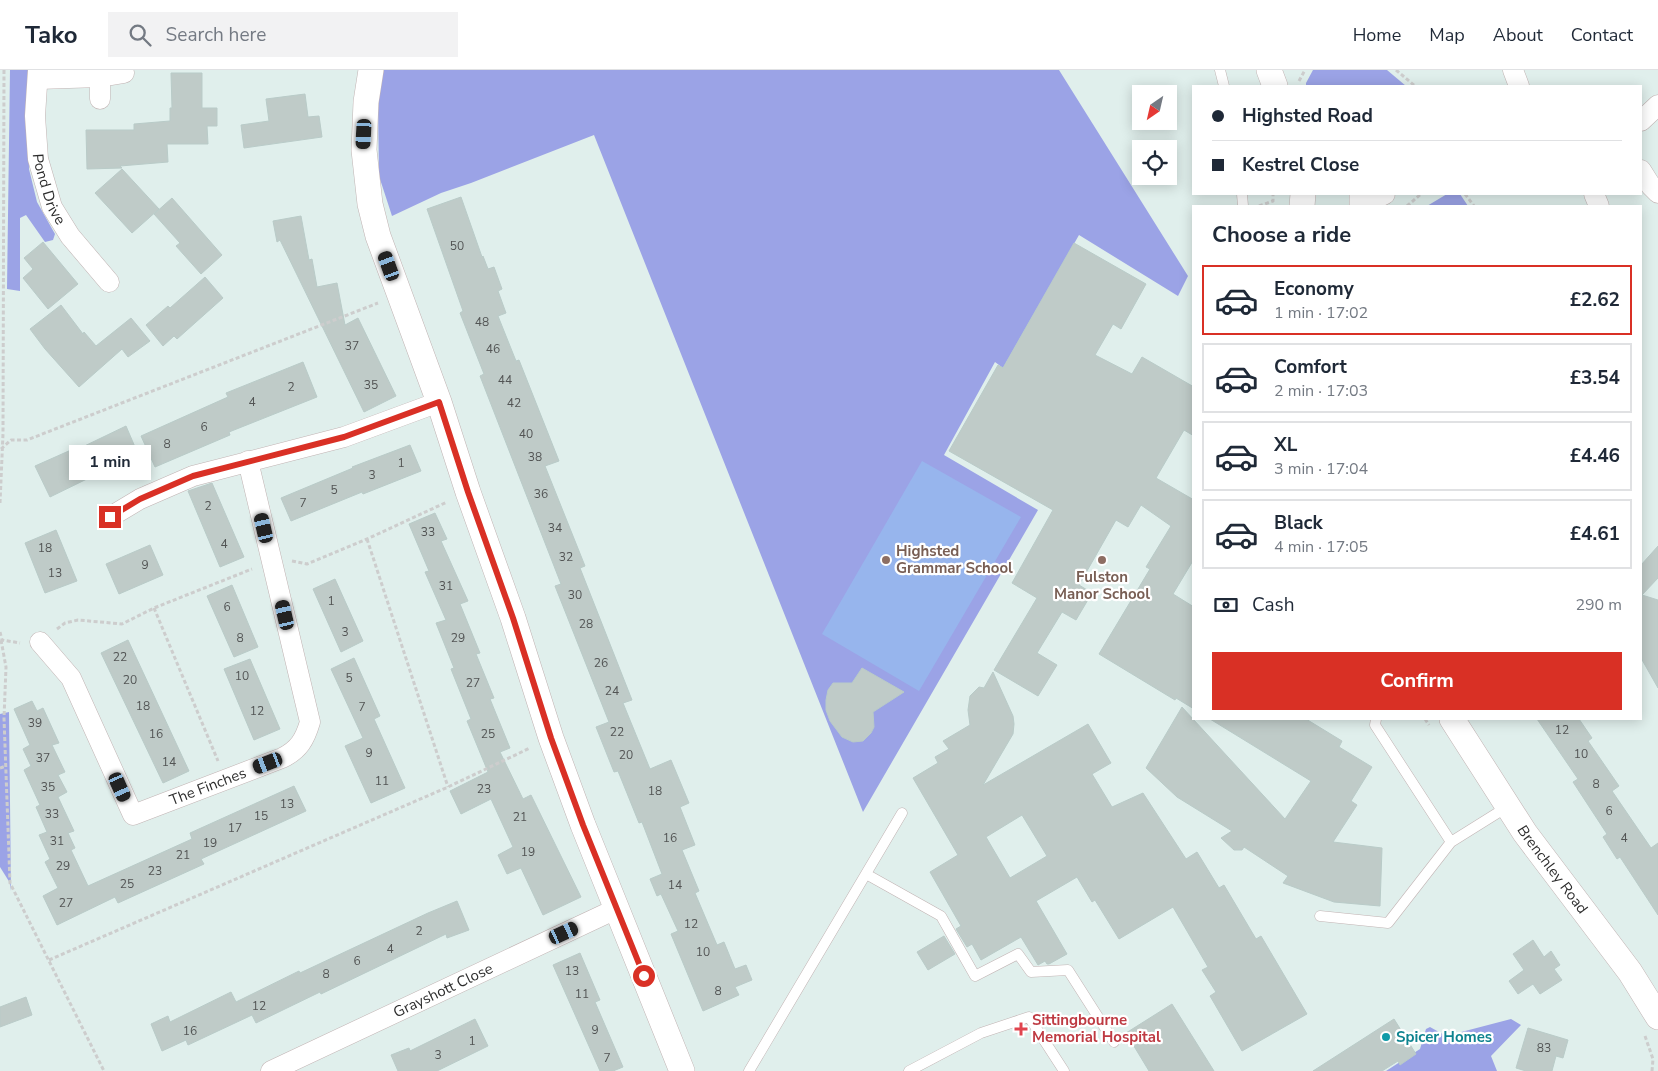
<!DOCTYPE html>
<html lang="en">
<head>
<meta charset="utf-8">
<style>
	:root { --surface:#fff; --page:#f2f2f3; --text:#1f2937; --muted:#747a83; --line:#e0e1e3; --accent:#d93025 }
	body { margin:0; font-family:"Nunito Sans",sans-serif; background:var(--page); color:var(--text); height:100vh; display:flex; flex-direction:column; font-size:19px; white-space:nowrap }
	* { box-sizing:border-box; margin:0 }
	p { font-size:16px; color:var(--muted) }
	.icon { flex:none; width:28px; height:28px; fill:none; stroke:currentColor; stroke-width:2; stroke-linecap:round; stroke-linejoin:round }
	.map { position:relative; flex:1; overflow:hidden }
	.panel { position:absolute; left:1192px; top:135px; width:450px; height:515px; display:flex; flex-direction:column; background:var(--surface); border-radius:0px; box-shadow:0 2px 12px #0003 }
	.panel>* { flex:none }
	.banner { position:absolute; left:1192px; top:15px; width:450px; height:110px; border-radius:0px; box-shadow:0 2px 12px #0003; display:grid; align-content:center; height:110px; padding:0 20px; background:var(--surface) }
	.needle { width:32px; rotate:214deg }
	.tools { position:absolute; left:1132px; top:15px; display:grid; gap:10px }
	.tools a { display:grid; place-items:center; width:45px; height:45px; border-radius:0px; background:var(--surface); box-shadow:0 2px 12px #0003; font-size:25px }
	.end { position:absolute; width:22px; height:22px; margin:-11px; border:6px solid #d93025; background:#fff; box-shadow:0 0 0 2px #fff }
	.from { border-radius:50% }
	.bubble { position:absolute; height:35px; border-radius:0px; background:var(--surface); box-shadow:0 2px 12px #0003; font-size:16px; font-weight:700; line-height:35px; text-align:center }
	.car { position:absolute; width:15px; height:30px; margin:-15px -8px; border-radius:6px; box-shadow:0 0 4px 1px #0007; background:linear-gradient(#222 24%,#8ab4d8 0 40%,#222 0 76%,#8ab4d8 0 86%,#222 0) }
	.banner b { display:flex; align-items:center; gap:18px; height:48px; font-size:19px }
	.banner b+b { border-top:1px solid var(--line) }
	.banner i { width:12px; height:12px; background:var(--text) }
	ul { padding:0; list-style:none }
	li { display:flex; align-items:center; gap:15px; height:70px; margin:0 10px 8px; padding:0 10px; border:2px solid var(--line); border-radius:0px }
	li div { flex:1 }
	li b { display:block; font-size:19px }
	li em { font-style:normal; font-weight:700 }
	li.active { border-color:var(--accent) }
	li>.icon { width:45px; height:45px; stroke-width:1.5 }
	h2 { padding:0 20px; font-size:22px; line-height:60px }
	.pay { display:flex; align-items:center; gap:12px; height:55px; padding:0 20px; font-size:19px }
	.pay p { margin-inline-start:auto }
	.button { display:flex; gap:10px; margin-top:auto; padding:10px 20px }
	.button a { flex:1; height:58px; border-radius:0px; background:var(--accent); color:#fff; font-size:20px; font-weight:700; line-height:58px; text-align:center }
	header { display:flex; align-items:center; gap:30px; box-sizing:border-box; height:70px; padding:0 25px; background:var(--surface); border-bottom:1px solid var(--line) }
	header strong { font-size:24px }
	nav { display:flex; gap:28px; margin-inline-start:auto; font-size:18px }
	.search { width:350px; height:45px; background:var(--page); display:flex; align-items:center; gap:12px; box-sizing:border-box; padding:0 18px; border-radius:0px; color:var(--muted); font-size:19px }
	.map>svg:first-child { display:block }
</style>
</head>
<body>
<header>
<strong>Tako</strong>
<div class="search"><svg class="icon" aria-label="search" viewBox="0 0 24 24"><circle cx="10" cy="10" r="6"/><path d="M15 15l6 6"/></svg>Search here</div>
<nav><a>Home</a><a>Map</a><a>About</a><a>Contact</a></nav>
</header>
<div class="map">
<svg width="1658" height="1001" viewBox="0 0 1658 1001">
	<rect width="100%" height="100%" fill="#e0efec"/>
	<path fill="#9ba3e6" d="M10,0H28L29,99L37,132L55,164L53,170L45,172L26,145L20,148V221L7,219Z
		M382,0H1059L1188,206L1178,226L1079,165L1003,298L995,292L944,385L1038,440L863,742L594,65L471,113L441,123L392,146L379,106L378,35Z
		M1313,0H1387L1406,16H1306V13Z
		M1447,124H1460L1468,136H1427Z
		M9,642L11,821L10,813L0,797V644Z
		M1511,949L1521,955L1491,986L1497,1001H1386L1420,979L1426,959L1430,957L1446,966Z"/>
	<path fill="#97b5ed" d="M922,391L1021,447L919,621L822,564Z"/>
	<path fill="#bfcbc8" stroke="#b9cbc8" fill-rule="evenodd" d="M171,3H202V38H217V56H207L208,74H167L168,92L120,96L122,98L87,99L86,60H134V54L170,51V38H172Z
		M305,24L308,47L319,46L322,67L244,78L241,55L269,51L266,29Z
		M122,99L159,139L132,163L95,123Z
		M461,127L482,187L483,186L488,199L494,197L502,219L498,221L506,243L498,246L516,291L519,290L559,391L545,396L585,496L580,498L632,630L623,633L650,699L671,690L689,733L680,737L695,775L682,780L699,821L695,823L717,875L724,872L735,899L746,895L752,910L735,917L739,925L703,941L671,864L678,861L661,824L657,826L650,809L662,804L642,752L639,753L618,701L614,702L596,657L609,652L555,516L561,514L480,306L484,304L460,243L463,241L427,139Z
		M172,128L222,185L201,204L176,176L180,173L154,144Z
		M301,146L309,190L312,189L317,217L337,213L345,255L358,248L396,326L364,342L280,170L277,172L273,151Z
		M43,172L78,214L48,239L23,208L33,199L24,188Z
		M1074,173L1146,214L1121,259L1113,254L1095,285L1132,304L1142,287L1194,317V366L1184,360L1156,408L1194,430V489L1173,524L1194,537V639L1176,628L1175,630L1099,584L1150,499L1146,497L1171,456L1141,435L1128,457L1116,450L1079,515L1092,523L1076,550L1062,542L1037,583L1057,595L1038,626L994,600L1037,528L1012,513L1053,440L949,381L998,295L1003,298Z
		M205,207L223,228L177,269L174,266L163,276L146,255L168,236L170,238Z
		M61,235L83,264L84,262L96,276L131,248L150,271L128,287L122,279L79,317L45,279L30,259Z
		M303,292L317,327L229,362L230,365L155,397L141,366L228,327L226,323Z
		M126,356L138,384L50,427L35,396L71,380L72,382Z
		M410,375L421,401L363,424L362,422L291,451L281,428L353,398L352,397Z
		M212,413L244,487L220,497L188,421Z
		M435,443L447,469L441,471L468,531L460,534L480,583L476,584L494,628L490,629L510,678L500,682L523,729L531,725L581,827L543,845L521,798L507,804L498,785L513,777L491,729L461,744L450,721L488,702L467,651L471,649L451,599L454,598L436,553L446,550L425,502L429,501L409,454Z
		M56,460L77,511L45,523L25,473Z
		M150,475L163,505L119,524L106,494Z
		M1658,476V508L1642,525L1658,530V618L1641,588V495Z
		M335,509L363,571L341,582L313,519Z
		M232,515L258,577L234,587L207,526Z
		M128,570L189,701L163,713L101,583Z
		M354,588L380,646L374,649L405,718L371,733L345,676L363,668L331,599Z
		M250,589L280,659L254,670L224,599Z
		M862,598L904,622L873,642L874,657L871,663L863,671L853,672L842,667L830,651L826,640V630L828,620L833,613H852Z
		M993,602L1013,646L1014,654L1013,664L983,715L1088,654L1111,693L1092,704L1112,737L1143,723L1186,789L1197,782L1219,818L1224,815L1256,869L1261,866L1307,944L1242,981L1210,926L1216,922L1202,900L1208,897L1173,837L1119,869L1095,830L1092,832L1077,807L1036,831L1067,884L1049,894H1047L1045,891L1038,895L1021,867L981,890L972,874L967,877L956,859L961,856L930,802L958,785L913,708L938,693L935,687L949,679L943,671L970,655L968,640L970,626L979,617L984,618ZM1022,745L1047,786L1010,808L986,767Z
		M32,631L37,641L43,638L59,673L52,675L65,702L58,705L67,722L58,727L74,761L68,763L75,778L71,780L88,816L192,769L190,763L294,716L306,741L201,789L204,794L118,833L115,827L57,855L43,826L58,818L45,792L50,789L39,765L47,762L36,737L40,735L24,700L31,696L23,679L30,675L14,639Z
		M1182,637L1285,749L1311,711L1210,649H1306L1342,671L1339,677L1372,697L1351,731L1357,735L1333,772L1382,778L1380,836L1334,832L1283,813L1288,806L1244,777L1242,780H1234L1221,768L1232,761L1177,727L1146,698Z
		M1537,649H1579L1592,668L1588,671L1619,716L1612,721L1651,778L1658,773V845L1620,787L1617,789L1603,767L1607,764L1573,712L1578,709Z
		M457,831L469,860L447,868L446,864L321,924L320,922L256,953L252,945L188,975L186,970L162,981L151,954L168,946L170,952L231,922L236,932L299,901L300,903L428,843Z
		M944,866L955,884L928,900L917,882Z
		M1533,870L1544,887L1551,881L1560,895L1554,899L1562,910L1540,924L1533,914L1518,924L1509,911L1524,900L1513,884Z
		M580,883L600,930L595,932L623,997L613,1001H600L553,895Z
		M26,927L32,945L0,957V937Z
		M1172,934L1214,1001H1149L1126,963Z
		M475,949L488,976L437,1001H398L391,985L409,978L410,981Z
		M1394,949L1416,984L1400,995L1398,991L1382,1001H1313Z
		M1528,958L1568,970L1563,988L1556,986L1552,1001H1526L1516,998Z"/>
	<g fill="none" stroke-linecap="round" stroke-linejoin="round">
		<g stroke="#c1b3b3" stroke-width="11">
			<path id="service" d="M1220,0L1224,16
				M1242,124L1243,136
				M1376,649L1375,655L1451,772L1507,737
				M866,804L941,846L975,906L1018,884L1031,902L1068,900L1114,972
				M1320,846L1388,853L1451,772
				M749,1001L902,743
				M909,1001L981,963L1029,947L1064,1001"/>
		</g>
		<g stroke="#c1b3b3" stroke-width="21">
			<g id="minor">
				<path id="s1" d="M38,0L35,46L38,89L52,137L70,166L109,212"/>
				<path d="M1513,0L1519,16"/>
				<path d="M100,7V29"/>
				<path d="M38,9L100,7L124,3"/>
				<path d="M1641,51L1658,35"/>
				<path d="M1641,100L1651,116L1658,123"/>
				<path d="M1594,124L1599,136"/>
				<path d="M1363,135L1385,124"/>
				<path d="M110,447L140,429L193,406L344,367L439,332"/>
				<path id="s2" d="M40,572L71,608L133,745L282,688C299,680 305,669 310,652L248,391"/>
				<path id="s3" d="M271,1001L616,839"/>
			</g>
		</g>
		<g stroke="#c1b3b3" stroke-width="26">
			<g id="tertiary">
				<path d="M371,0L366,32L364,80L370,134L378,166L439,332L468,422L513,548L551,668L583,755L682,1001"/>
				<path d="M1269,0L1275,16"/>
				<path d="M1362,124V136"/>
				<path d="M1302,136L1303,124"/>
				<path id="s4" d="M1452,649L1525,763L1630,902L1658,947"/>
			</g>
		</g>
		<path stroke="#cdcdcd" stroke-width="3" stroke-dasharray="4 2.5" stroke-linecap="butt" d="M1396,0L1415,16
			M1299,11L1305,0
			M1465,124L1474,136
			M1259,136L1273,131V124
			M1407,136L1421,124
			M1,379L11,370H27L378,233
			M0,433L3,364L4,0
			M367,469L448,717
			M292,491L307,494L367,469L447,432
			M154,538L218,691
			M57,559L65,553L78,550L122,554L154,538L252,499
			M0,562L2,570L20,573
			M1,570L6,597L4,648L10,813L104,1001
			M1425,649L1429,655
			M0,698L6,696
			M49,890L448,717L530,678
			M1645,966L1653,989L1652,1001"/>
		<use href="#service" stroke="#fff" stroke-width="10"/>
		<use href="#minor" stroke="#fff" stroke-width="20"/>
		<use href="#tertiary" stroke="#fff" stroke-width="25"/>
	</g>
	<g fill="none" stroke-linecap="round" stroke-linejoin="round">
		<path stroke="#d93025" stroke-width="6" d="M110,447L140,429L193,406L344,367L439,332L468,422L513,548L551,668L583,755L644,906"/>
	</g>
	<g fill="#8d6e63" stroke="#fff" stroke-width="2">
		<circle cx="886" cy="490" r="5"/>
		<circle cx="1102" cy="490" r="5"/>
	</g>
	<path fill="#e0444e" stroke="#fff" stroke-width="2" d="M1018.5 951.5h5v5h5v5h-5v5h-5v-5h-5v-5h5z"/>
	<circle fill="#0f9aa8" stroke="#fff" stroke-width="2" cx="1386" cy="967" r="5"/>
	<g text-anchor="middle" stroke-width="4.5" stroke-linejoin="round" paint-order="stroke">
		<g font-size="12" fill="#525454">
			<text x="457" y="180">50</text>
			<text x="482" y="256">48</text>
			<text x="352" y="280">37</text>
			<text x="493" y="283">46</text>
			<text x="505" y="314">44</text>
			<text x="371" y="319">35</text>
			<text x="291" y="321">2</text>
			<text x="252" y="336">4</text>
			<text x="514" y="337">42</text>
			<text x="204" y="361">6</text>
			<text x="526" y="368">40</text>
			<text x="167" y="378">8</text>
			<text x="535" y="391">38</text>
			<text x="401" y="397">1</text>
			<text x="372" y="409">3</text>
			<text x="334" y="424">5</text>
			<text x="541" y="428">36</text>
			<text x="303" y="437">7</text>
			<text x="208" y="440">2</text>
			<text x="555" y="462">34</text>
			<text x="428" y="466">33</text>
			<text x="224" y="478">4</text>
			<text x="45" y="482">18</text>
			<text x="566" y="491">32</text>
			<text x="145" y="499">9</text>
			<text x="55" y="507">13</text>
			<text x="446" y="520">31</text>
			<text x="575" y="529">30</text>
			<text x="331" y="535">1</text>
			<text x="227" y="541">6</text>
			<text x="586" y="558">28</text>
			<text x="345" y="566">3</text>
			<text x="240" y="572">8</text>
			<text x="458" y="572">29</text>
			<text x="120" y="591">22</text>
			<text x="601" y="597">26</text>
			<text x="242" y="610">10</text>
			<text x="349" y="612">5</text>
			<text x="130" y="614">20</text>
			<text x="473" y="617">27</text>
			<text x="612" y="625">24</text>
			<text x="143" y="640">18</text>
			<text x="362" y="641">7</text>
			<text x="257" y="645">12</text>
			<text x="35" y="657">39</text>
			<text x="1562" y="664">12</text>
			<text x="617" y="666">22</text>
			<text x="156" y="668">16</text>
			<text x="488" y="668">25</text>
			<text x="369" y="687">9</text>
			<text x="1581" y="688">10</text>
			<text x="626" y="689">20</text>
			<text x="43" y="692">37</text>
			<text x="169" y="696">14</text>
			<text x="382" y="715">11</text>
			<text x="1596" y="718">8</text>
			<text x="48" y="721">35</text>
			<text x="484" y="723">23</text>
			<text x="655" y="725">18</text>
			<text x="287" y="738">13</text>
			<text x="1609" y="745">6</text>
			<text x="52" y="748">33</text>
			<text x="261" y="750">15</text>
			<text x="520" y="751">21</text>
			<text x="235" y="762">17</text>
			<text x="670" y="772">16</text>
			<text x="1624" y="772">4</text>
			<text x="57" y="775">31</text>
			<text x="210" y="777">19</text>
			<text x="528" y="786">19</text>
			<text x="183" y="789">21</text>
			<text x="63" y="800">29</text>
			<text x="155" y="805">23</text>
			<text x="127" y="818">25</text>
			<text x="675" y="819">14</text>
			<text x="66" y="837">27</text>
			<text x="691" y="858">12</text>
			<text x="419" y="865">2</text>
			<text x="390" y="883">4</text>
			<text x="703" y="886">10</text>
			<text x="357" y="895">6</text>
			<text x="572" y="905">13</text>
			<text x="326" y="908">8</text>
			<text x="718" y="925">8</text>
			<text x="582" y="928">11</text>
			<text x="259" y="940">12</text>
			<text x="595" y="964">9</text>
			<text x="190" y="965">16</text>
			<text x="472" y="975">1</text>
			<text x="1544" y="982">83</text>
			<text x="438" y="989">3</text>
			<text x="607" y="992">7</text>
		</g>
		<g font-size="15" fill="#2d2d2d" stroke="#fff">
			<text dy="5" stroke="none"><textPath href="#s1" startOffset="121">Pond Drive</textPath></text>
			<text dy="5" stroke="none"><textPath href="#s2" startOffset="278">The Finches</textPath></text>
			<text dy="5" stroke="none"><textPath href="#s4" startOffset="181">Brenchley Road</textPath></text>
			<text dy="5" stroke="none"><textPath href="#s3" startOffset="190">Grayshott Close</textPath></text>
		</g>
		<g font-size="15" font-weight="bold" fill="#785e54" stroke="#fff" text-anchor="start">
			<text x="896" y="486">Highsted<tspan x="896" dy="17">Grammar School</tspan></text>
			<text x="1102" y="512" text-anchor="middle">Fulston<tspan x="1102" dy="17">Manor School</tspan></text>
		</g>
		<g font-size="15" font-weight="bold" fill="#be3a42" stroke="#fff" text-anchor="start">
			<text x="1032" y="955">Sittingbourne<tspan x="1032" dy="17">Memorial Hospital</tspan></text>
		</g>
		<g font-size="15" font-weight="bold" fill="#0d838f" stroke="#fff" text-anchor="start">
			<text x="1396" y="972">Spicer Homes</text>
		</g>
	</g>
</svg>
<div class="tools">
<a><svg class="needle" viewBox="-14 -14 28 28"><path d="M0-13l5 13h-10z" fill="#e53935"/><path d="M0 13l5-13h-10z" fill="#747a83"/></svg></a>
<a><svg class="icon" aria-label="locate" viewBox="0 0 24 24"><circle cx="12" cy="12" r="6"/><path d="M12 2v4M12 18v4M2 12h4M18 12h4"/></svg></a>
</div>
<i class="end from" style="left:644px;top:906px"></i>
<i class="end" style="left:110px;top:447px"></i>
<div class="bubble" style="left:69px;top:375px;width:82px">1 min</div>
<i class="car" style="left:364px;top:64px;rotate:183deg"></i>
<i class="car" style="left:389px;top:196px;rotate:340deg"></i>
<i class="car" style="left:264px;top:458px;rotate:347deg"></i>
<i class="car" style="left:285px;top:545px;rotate:347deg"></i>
<i class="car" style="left:268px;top:693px;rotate:249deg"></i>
<i class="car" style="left:120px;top:717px;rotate:156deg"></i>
<i class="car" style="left:564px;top:863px;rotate:65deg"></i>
<div class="banner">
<b><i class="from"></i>Highsted Road</b>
<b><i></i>Kestrel Close</b>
</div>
<section class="panel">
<h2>Choose a ride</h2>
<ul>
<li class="active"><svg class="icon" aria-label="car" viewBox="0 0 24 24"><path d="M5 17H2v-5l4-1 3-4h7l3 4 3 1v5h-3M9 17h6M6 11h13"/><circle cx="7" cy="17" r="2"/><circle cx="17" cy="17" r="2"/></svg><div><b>Economy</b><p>1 min · 17:02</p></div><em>£2.62</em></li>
<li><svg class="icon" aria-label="car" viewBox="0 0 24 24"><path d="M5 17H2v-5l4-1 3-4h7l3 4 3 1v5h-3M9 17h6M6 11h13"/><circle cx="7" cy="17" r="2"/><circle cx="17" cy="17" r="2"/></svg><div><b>Comfort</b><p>2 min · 17:03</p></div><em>£3.54</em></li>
<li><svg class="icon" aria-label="car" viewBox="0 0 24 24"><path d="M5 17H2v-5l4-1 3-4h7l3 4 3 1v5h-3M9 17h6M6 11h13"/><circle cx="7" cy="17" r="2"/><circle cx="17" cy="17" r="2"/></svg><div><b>XL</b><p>3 min · 17:04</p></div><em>£4.46</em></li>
<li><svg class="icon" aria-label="car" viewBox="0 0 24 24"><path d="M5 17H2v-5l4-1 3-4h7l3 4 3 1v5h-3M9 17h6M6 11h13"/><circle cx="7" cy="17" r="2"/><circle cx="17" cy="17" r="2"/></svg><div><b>Black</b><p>4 min · 17:05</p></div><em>£4.61</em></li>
</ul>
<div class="pay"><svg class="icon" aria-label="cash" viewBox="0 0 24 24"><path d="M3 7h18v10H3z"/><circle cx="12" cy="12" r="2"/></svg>Cash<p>290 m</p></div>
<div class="button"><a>Confirm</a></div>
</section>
</div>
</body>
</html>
